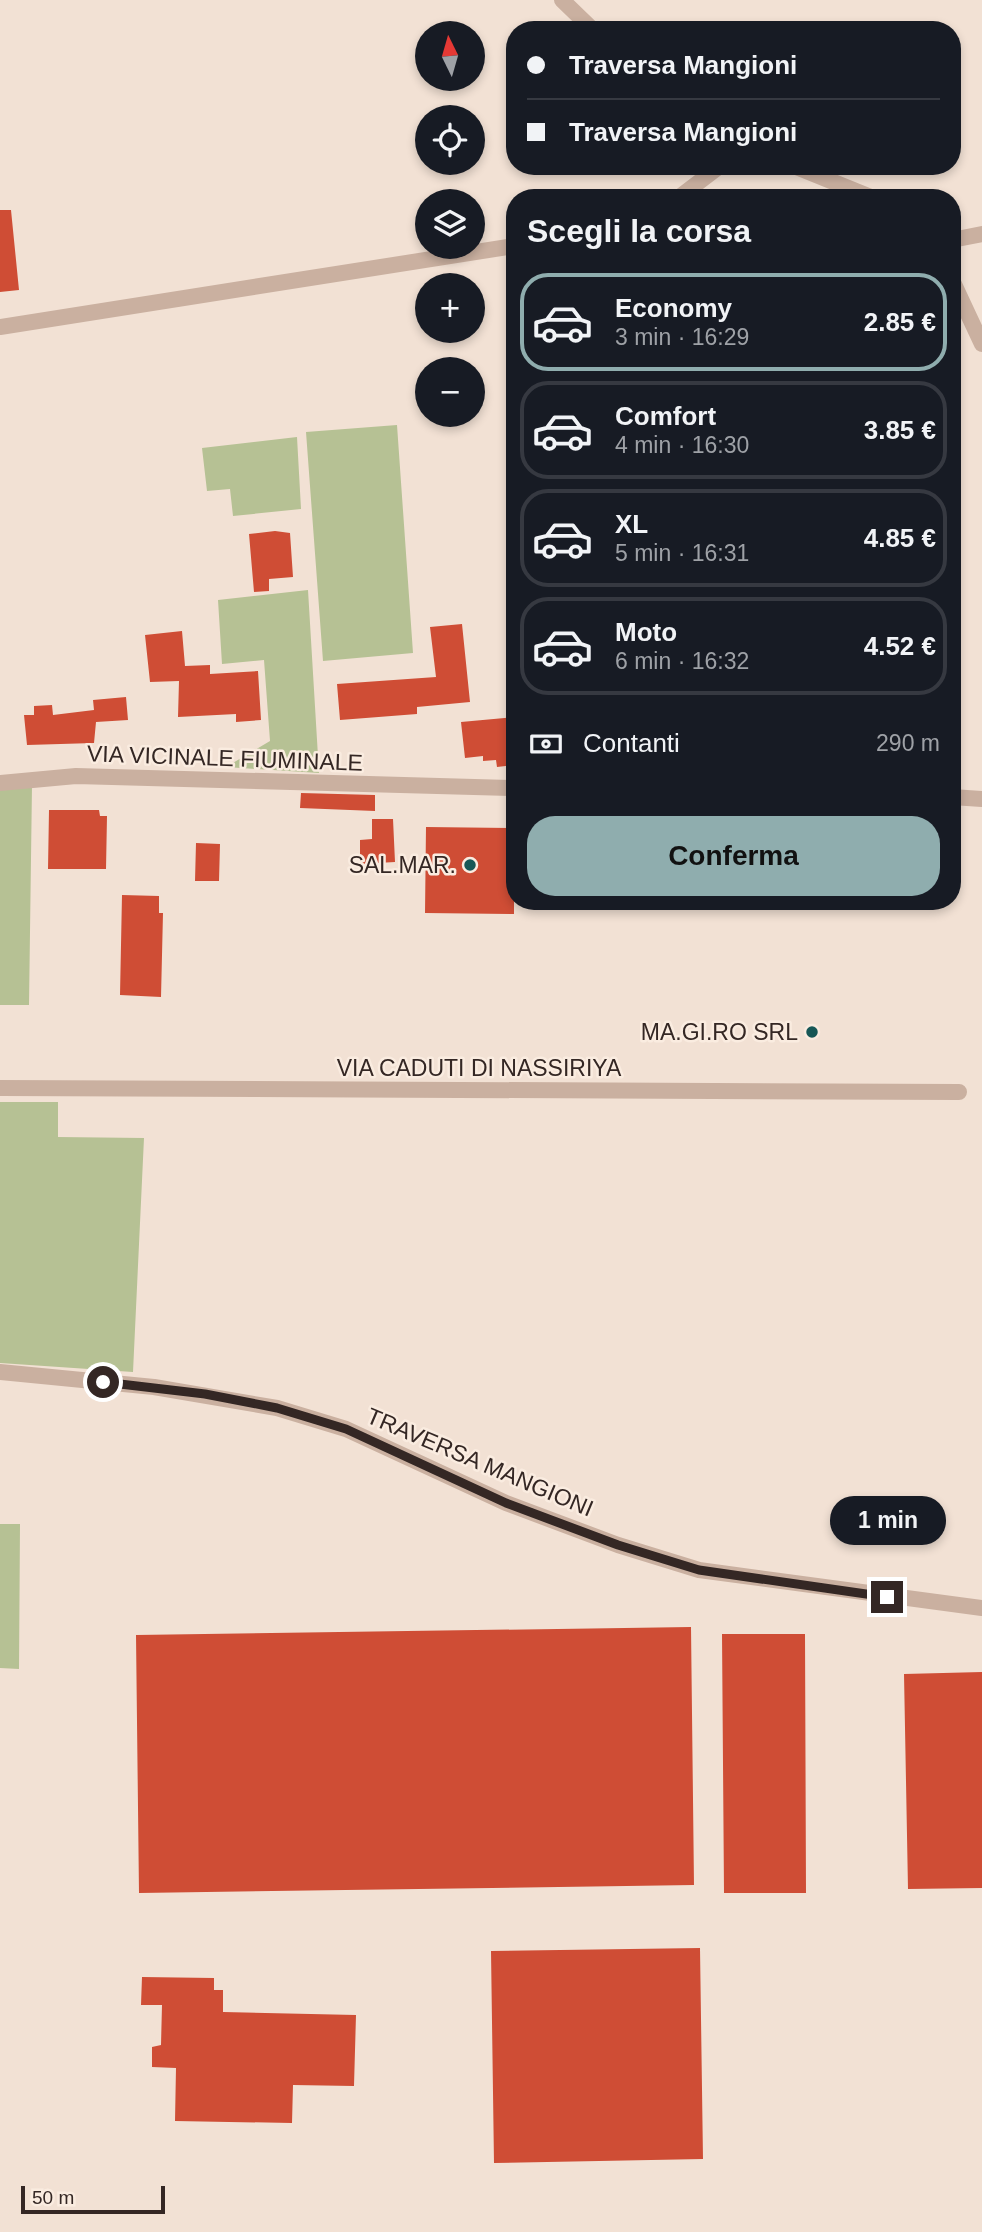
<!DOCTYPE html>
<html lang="it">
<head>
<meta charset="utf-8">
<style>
	:root { --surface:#171b24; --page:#242831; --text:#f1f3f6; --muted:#9ea1a6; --line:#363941; --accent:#8fadae }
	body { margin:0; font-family:Helvetica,sans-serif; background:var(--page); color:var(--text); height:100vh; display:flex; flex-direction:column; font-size:26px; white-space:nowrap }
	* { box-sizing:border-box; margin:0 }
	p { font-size:23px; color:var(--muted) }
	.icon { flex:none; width:38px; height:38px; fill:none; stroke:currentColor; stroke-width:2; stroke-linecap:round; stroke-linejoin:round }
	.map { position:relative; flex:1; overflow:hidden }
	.panel { position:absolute; left:506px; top:189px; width:455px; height:721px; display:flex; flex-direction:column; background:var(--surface); border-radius:28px; box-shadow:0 4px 10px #0003 }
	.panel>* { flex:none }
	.top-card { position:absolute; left:506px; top:21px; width:455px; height:154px; border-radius:28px; box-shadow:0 4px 10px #0003; display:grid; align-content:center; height:154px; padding:0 21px; background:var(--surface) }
	.needle { width:46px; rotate:355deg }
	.controls { position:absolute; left:415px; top:21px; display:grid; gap:14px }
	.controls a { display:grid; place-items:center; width:70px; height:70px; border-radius:50%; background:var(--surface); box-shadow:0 4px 10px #0003; font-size:35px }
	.scale { position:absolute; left:21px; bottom:18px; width:144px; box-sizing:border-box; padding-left:7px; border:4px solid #342724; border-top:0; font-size:19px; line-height:24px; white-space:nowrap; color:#342724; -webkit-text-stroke:5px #faece0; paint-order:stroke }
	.end { position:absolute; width:32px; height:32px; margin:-16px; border:9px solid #342724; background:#fff; box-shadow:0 0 0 4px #fff }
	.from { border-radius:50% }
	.bubble { position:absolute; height:49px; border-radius:24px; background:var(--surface); box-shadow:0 4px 10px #0003; font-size:23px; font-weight:700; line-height:49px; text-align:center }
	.top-card b { display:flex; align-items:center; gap:24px; height:66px; font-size:26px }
	.top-card b+b { border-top:2px solid var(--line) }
	.top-card i { width:18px; height:18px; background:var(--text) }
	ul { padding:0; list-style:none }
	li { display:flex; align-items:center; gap:21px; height:98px; margin:0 14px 10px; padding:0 7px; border:4px solid var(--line); border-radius:28px }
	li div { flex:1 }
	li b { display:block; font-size:26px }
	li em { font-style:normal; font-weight:700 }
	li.selected { border-color:var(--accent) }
	li>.icon { width:63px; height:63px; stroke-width:1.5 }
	h2 { padding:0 21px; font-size:32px; line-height:84px }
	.pay { display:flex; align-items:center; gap:18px; height:77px; padding:0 21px; font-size:26px }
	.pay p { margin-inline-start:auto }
	.action { display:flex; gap:14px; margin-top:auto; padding:14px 21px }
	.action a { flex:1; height:80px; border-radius:28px; background:var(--accent); color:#111; font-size:28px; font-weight:700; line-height:80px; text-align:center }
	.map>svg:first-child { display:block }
</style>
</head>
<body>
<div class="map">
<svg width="982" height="2232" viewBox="0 0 982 2232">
	<rect width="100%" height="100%" fill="#f2e1d4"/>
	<path fill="#b6c194" d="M397,425L413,653L323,661L306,432Z
		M297,437L301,509L233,516L230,489L207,491L202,448Z
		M308,590L319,773L226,767L270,741L264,660L222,664L218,600Z
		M32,785L29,1005H0V788Z
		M0,1102H58V1137L144,1138L133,1372L0,1363Z
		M0,1524H20L19,1669L0,1668Z"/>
	<path fill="#cf4d35" d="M0,210H11L19,290L0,292Z
		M275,531L290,533L293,577L269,579V591L254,592L249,534Z
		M462,624L470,702L417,707V714L340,720L337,684L436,677L430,627Z
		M182,631L185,666L210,665V674L258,671L261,720L236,722V714L178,717L179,681L150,682L145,635Z
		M126,697L128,720L96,722L94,743L27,745L24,715H34V706L52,705L53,715L94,710L93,700Z
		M514,717V765L497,767L496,760L483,761V756L465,758L461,722Z
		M301,793L375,795V811L300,808Z
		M49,810H99L100,816H107L106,869H48Z
		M372,819H393L395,862L360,864V840L372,839Z
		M426,827L514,828V914L425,913Z
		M196,843L220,844L219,881H195Z
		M122,895L159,896V913H163L161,997L120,995Z
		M691,1627L694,1885L139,1893L136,1635Z
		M722,1634H805L806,1893H724Z
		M982,1672V1888L908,1889L904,1674Z
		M700,1948L703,2159L494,2163L491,1951Z
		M142,1977L214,1978V1990H223V2012L356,2015L354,2086L293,2085L292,2123L175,2121L176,2068L152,2067V2047L161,2045L162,2005H141Z"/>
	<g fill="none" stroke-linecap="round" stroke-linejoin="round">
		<path stroke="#cab0a0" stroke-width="16" d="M562,0L593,30
			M794,166L873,198
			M678,198L720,166
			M952,240L982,234
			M952,280L982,344
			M0,327L514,246
			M0,783L76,776L514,788
			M952,797L982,799
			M0,1088L959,1092
			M0,1372L154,1387L277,1408L346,1429L506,1503L618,1545L699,1570L982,1608"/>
	</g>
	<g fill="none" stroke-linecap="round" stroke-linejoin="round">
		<path stroke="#342724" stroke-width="9" d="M103,1382L205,1394L277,1408L346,1429L506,1503L618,1545L699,1570L887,1597"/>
	</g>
	<g fill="#175756" stroke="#faece0" stroke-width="2.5">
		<circle cx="470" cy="865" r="7"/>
		<circle cx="812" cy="1032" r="7"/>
	</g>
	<g text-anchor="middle" stroke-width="5" stroke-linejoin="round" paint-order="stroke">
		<g font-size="23" fill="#342724" stroke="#faece0">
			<text transform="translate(225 758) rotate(2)" y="8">VIA VICINALE FIUMINALE</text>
			<text x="479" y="1076">VIA CADUTI DI NASSIRIYA</text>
			<text transform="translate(480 1462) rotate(23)" y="8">TRAVERSA MANGIONI</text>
		</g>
		<g font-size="23" fill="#342724" stroke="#faece0" text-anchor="end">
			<text x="456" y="873">SAL.MAR.</text>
			<text x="798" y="1040">MA.GI.RO SRL</text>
		</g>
	</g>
</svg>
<div class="controls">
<a><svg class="needle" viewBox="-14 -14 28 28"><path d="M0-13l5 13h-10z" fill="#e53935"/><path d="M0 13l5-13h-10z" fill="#9ea1a6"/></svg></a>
<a><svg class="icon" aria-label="locate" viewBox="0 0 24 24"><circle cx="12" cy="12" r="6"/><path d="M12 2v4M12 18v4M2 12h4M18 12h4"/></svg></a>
<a><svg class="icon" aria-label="layers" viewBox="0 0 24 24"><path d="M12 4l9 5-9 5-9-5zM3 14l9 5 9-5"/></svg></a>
<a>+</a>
<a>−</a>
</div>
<div class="scale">50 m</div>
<i class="end from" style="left:103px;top:1382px"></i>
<i class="end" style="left:887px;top:1597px"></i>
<div class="bubble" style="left:830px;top:1496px;width:116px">1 min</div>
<div class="top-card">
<b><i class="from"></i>Traversa Mangioni</b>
<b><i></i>Traversa Mangioni</b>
</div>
<section class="panel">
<h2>Scegli la corsa</h2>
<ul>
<li class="selected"><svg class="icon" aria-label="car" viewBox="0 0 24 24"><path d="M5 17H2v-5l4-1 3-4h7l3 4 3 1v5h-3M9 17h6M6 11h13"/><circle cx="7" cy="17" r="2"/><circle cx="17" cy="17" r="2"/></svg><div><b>Economy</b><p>3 min · 16:29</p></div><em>2.85 €</em></li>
<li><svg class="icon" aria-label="car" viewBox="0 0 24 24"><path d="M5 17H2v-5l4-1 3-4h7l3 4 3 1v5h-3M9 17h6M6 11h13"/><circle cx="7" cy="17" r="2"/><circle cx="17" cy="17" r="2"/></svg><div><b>Comfort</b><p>4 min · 16:30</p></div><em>3.85 €</em></li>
<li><svg class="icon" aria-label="car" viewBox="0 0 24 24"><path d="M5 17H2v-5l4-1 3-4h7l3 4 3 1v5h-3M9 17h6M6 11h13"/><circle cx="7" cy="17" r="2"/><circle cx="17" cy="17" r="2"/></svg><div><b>XL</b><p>5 min · 16:31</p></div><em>4.85 €</em></li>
<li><svg class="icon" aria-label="car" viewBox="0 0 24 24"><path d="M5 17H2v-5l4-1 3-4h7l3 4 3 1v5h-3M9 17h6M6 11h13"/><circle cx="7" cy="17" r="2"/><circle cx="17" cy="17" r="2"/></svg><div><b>Moto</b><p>6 min · 16:32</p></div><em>4.52 €</em></li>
</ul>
<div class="pay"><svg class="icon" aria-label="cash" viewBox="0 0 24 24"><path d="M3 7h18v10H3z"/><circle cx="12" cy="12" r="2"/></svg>Contanti<p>290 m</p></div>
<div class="action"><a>Conferma</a></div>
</section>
</div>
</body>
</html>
